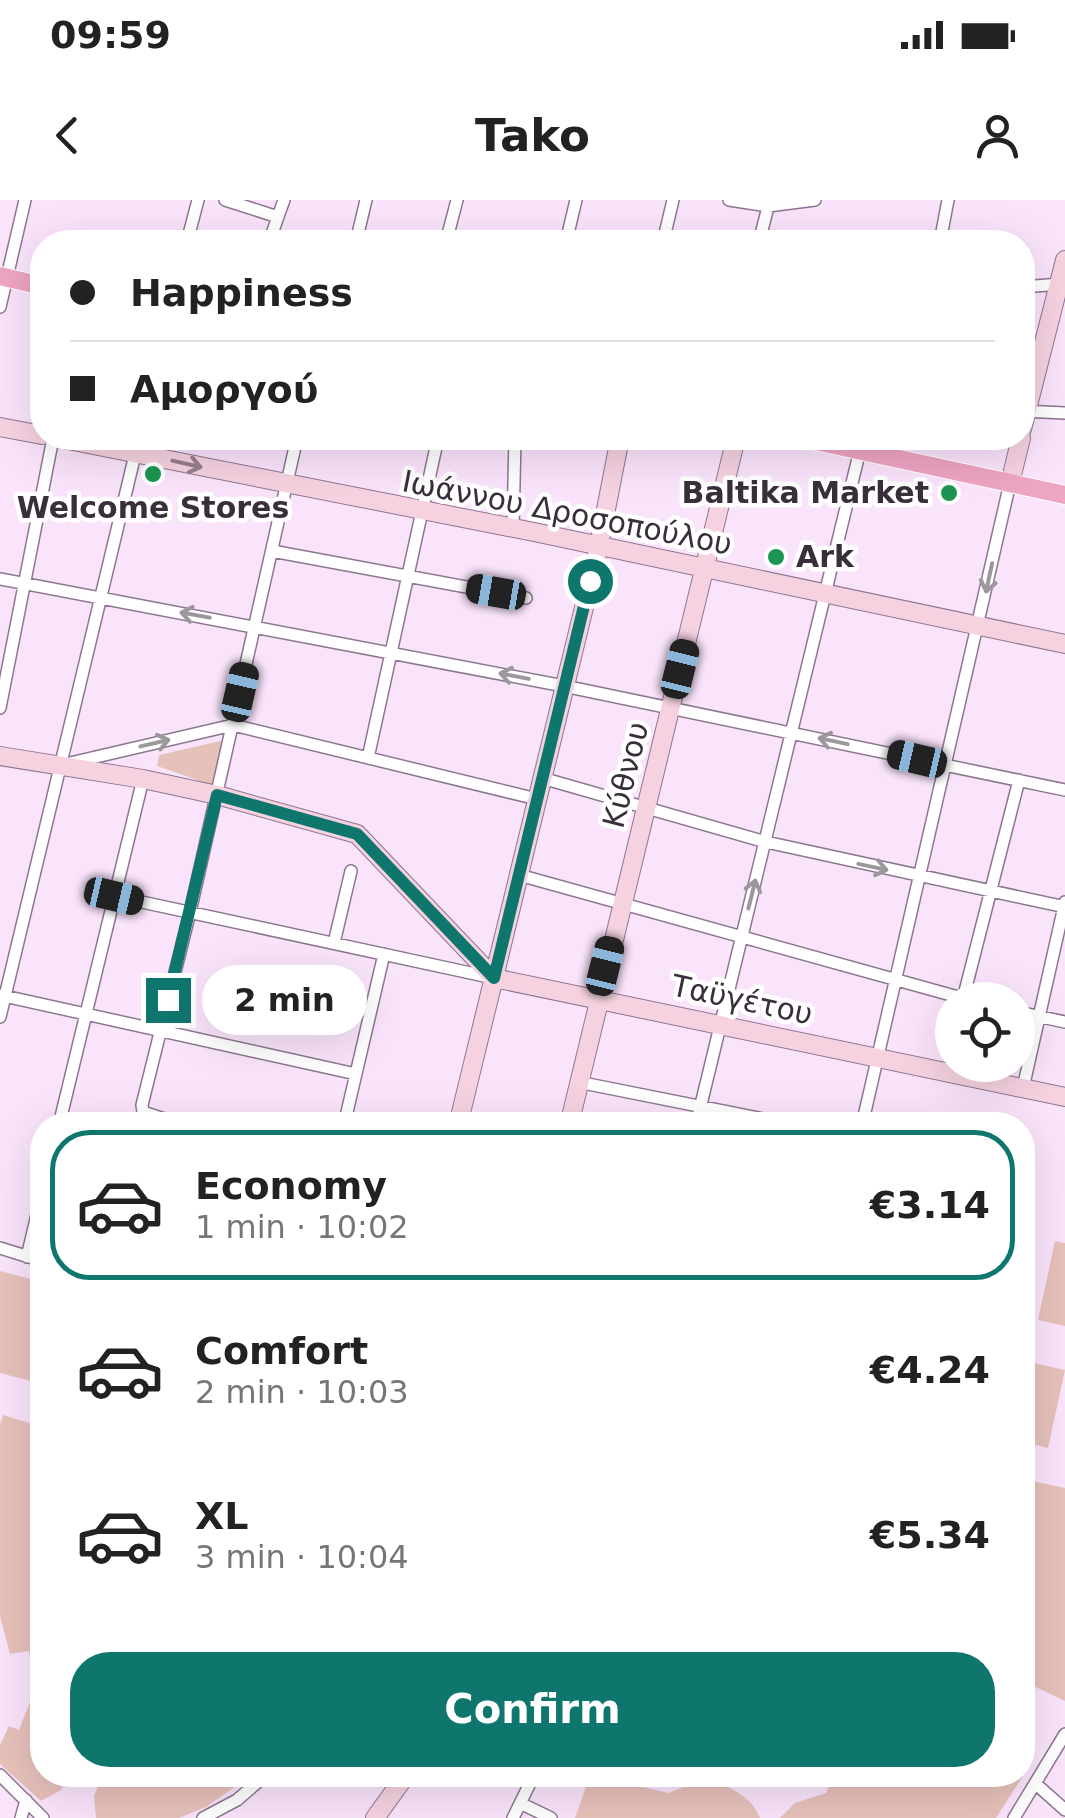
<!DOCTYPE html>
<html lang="en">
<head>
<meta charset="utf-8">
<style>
	:root { --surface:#fff; --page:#f6f6f6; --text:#222; --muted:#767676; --line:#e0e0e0; --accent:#0f766e }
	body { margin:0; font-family:"DejaVu Sans",sans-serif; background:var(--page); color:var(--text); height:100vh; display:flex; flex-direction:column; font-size:38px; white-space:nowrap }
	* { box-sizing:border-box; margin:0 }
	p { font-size:32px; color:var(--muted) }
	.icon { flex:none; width:55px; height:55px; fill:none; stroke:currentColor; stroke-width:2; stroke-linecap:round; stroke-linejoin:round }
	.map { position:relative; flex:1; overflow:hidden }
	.details { position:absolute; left:30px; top:912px; width:1005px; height:675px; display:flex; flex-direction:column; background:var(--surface); border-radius:40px; box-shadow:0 10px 40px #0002 }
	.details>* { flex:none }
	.guide { position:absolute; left:30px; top:30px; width:1005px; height:220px; border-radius:40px; box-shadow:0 10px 40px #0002; display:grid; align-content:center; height:220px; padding:0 40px; background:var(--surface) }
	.controls { position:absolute; left:935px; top:782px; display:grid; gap:20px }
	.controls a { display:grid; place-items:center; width:100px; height:100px; border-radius:50%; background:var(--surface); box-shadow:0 10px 40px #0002; font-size:50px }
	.end { position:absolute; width:45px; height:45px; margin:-22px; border:12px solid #0f766e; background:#fff; box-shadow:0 0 0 5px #fff }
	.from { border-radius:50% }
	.bubble { position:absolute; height:70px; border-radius:35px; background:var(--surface); box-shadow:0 10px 40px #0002; font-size:32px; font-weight:700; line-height:70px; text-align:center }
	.car { position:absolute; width:30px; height:60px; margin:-30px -15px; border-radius:12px; box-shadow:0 0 8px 2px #0007; background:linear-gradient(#222 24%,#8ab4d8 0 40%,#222 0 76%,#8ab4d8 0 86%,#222 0) }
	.guide b { display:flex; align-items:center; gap:35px; height:95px; font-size:38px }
	.guide b+b { border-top:2px solid var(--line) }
	.guide i { width:25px; height:25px; background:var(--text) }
	ul { padding:18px 0 0; list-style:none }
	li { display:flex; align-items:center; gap:30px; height:150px; margin:0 20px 15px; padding:0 20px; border:5px solid transparent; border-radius:40px }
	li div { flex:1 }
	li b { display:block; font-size:38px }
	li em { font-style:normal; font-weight:700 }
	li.active { border-color:var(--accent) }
	li>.icon { width:90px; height:90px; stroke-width:1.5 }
	.cta { display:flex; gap:20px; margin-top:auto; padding:20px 40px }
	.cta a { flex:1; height:115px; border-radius:40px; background:var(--accent); color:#fff; font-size:40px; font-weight:700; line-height:115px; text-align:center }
	.status { display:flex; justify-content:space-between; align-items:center; height:70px; padding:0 50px; background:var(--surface); direction:ltr }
	.status svg { height:28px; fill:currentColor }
	header { display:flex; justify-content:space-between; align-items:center; height:130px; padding:0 40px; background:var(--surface); font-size:45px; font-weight:700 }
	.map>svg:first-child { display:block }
</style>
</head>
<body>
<div class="status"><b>09:59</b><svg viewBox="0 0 49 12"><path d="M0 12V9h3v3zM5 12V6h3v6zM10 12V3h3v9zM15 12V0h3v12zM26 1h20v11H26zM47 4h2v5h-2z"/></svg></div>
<header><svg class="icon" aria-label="back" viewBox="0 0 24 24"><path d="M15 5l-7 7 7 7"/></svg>Tako<svg class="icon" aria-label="person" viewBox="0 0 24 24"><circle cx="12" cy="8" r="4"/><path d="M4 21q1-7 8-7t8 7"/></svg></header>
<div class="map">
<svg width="1065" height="1618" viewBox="0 0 1065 1618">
	<rect width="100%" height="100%" fill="#fae4fc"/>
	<path fill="#e6c1ba" d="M229,539L217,587L157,566L159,555Z
		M1055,1041L1065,1043V1126L1038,1120Z
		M0,1071L42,1082V1184L0,1173Z
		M1029,1162L1065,1170L1048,1248L1023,1242V1193Z
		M3,1215L42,1227V1575H68L61,1590L41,1601L0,1564V1545L9,1526L19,1530L35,1489L29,1451L10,1454L0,1416V1225Z
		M1023,1279L1065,1288V1501L1023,1481Z
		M104,1575H252L206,1607L179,1618H96L94,1595Z
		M590,1575H628L635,1585L668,1593L707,1578L715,1585L721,1583C737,1592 753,1599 760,1618H575Z
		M834,1575H1021L1023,1576L996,1618H780L795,1603L826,1593Z"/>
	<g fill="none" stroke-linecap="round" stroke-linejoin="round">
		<g stroke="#8d7691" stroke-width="14">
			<path id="street" d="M225,0L278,17
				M729,0L768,6L815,0
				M187,42L198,0
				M269,42L284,0
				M356,42L366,0
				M446,42L457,0
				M566,42L576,0
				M663,42L673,0
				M759,42L769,3
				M940,42L948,0
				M1022,87L1061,84
				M0,107L25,0
				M1022,211L1065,213
				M896,259L900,238
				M513,328L515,238
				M272,351L526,398
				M0,379L564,486L1065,590
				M0,508L53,238
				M368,558L438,238
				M70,563L233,525L537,599
				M542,578L766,642L1065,707
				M519,675L969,800
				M114,696L489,777
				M334,743L351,671
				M0,795L356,874
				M963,799L1019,580
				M1018,812L1065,822
				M0,817L139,238
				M578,882L793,925
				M1023,888L1065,702
				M59,925L143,579
				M141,925H157
				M182,925L143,912L142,905L190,712L297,238
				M344,925L384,754
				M696,925L860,250
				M862,925L1010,283
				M0,1048L42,1061
				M27,1057L42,993
				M0,1575L43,1618
				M1036,1584L1065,1610
				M522,1604L551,1618
				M21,1618L26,1600
				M203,1618L237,1600L266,1575
				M513,1618L534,1575
				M1014,1618L1065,1534"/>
		</g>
		<g stroke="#8d7691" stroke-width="20">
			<path id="secondary" d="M0,227L42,235
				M1022,229L1065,60
				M58,238L534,332L1065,444
				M1010,283L1021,238
				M0,556L143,579L217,595L357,634L494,778
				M494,778L1065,897
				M458,925L598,350L620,238
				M569,925L736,238
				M375,1618L406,1575"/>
		</g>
		<g stroke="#fff" stroke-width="20">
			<path id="primary" d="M0,76L42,86
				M802,238L1065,295"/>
		</g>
		<use href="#street" stroke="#fff" stroke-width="11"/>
		<use href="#secondary" stroke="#f6d2e1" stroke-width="18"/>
		<use href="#primary" stroke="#eea4c3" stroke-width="18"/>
	</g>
	<defs><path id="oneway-shaft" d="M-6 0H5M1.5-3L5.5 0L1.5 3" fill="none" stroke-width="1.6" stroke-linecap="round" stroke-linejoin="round" transform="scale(2.5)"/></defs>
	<use stroke="#98808e" href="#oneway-shaft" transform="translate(187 264) rotate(13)"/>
	<g stroke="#9c979c">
		<use href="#oneway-shaft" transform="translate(989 378) rotate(102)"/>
		<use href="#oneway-shaft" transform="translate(195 415) rotate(-170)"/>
		<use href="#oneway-shaft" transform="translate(514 476) rotate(-169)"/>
		<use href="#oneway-shaft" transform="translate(833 541) rotate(-168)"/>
		<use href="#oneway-shaft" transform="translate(155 543) rotate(-13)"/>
		<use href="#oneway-shaft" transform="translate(873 667) rotate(12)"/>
		<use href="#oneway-shaft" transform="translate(752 694) rotate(-76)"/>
	</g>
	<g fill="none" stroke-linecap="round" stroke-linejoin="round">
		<path stroke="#0f766e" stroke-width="12" d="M168,800L217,595L357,634L494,778L590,381"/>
	</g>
	<g fill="#1b9552" stroke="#fff" stroke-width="4">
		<circle cx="153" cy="274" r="10"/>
		<circle cx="949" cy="293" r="10"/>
		<circle cx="776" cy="357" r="10"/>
	</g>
	<g text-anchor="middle" stroke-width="9" stroke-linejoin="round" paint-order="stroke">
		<g font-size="30" font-weight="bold" fill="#392f3a" stroke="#fff" text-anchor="end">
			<text x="929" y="303">Baltika Market</text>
			<text x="153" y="318" text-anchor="middle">Welcome Stores</text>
			<text x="796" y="367" text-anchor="start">Ark</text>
		</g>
		<g font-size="30" fill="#392f3a" stroke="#fff">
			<text transform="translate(567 313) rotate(11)" y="10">Ιωάννου Δροσοπούλου</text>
			<text transform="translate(626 575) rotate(-76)" y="10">Κύθνου</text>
			<text transform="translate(742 800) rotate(12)" y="10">Ταϋγέτου</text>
		</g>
	</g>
</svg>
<div class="controls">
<a><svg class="icon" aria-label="locate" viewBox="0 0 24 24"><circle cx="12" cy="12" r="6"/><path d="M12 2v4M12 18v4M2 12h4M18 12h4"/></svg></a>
</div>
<i class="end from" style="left:590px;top:381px"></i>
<i class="end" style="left:168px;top:800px"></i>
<div class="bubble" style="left:202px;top:765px;width:165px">2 min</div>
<i class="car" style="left:496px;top:392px;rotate:280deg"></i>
<i class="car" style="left:680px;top:469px;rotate:14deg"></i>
<i class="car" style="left:240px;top:492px;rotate:13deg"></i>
<i class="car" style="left:917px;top:559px;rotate:283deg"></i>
<i class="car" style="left:114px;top:696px;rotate:103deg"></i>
<i class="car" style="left:605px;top:766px;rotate:14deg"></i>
<div class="guide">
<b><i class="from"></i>Happiness</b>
<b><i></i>Αμοργού</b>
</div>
<section class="details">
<ul>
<li class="active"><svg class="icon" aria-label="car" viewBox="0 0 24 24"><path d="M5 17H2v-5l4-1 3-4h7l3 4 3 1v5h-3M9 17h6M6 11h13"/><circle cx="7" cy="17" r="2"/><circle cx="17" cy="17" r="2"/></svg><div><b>Economy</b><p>1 min · 10:02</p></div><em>€3.14</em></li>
<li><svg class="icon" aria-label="car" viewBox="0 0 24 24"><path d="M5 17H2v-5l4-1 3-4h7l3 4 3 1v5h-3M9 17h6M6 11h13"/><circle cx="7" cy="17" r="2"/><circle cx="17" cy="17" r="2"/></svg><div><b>Comfort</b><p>2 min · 10:03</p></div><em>€4.24</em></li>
<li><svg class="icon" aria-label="car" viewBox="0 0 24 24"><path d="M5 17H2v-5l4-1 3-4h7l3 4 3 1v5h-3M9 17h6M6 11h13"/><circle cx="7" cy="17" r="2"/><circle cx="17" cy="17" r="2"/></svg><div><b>XL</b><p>3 min · 10:04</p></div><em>€5.34</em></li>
</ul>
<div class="cta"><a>Confirm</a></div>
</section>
</div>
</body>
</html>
